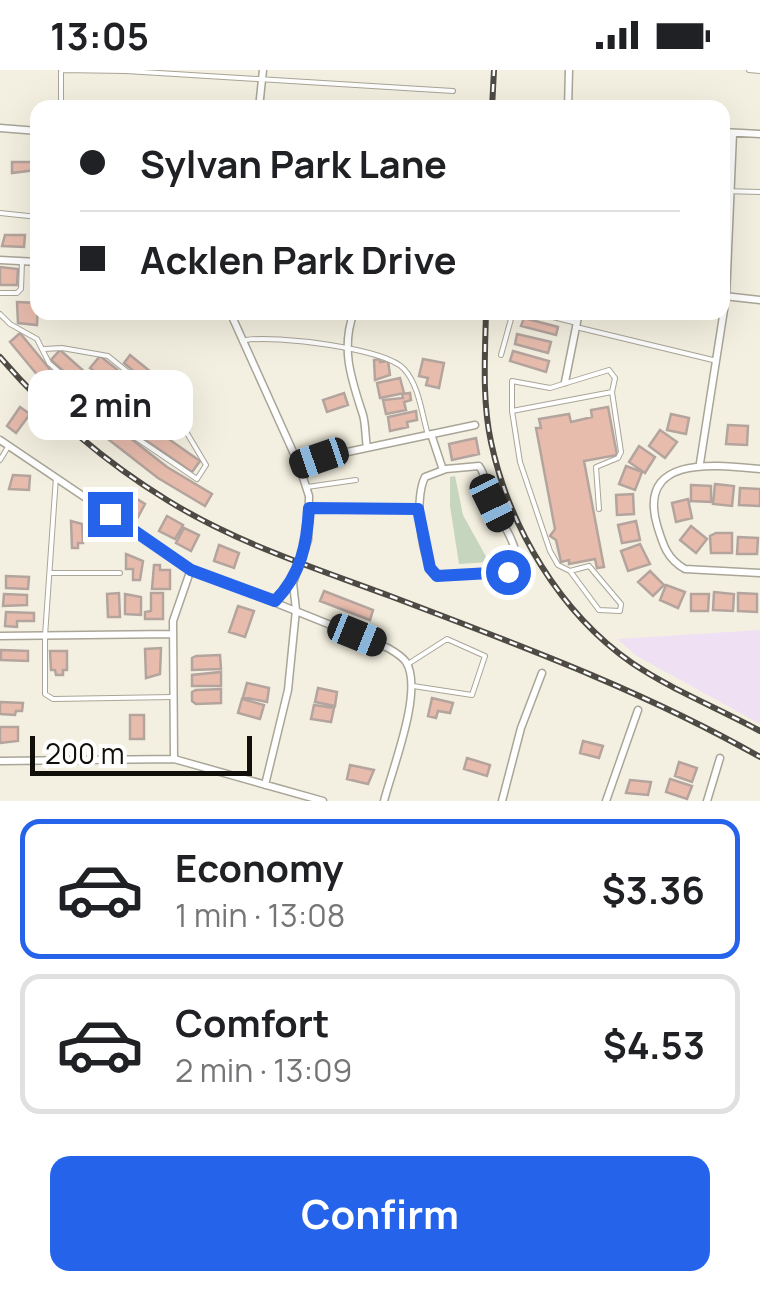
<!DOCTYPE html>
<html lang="en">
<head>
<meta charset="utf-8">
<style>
	:root { --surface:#fff; --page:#f6f6f6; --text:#202124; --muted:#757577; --line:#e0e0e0; --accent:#2563eb }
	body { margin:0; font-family:Manrope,sans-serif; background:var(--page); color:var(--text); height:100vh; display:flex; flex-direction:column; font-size:38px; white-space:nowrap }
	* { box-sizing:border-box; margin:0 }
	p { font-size:32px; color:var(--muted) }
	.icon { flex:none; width:55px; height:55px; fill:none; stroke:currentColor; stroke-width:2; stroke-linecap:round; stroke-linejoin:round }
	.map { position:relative; height:731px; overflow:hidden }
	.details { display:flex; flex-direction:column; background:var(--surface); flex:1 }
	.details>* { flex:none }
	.guide { position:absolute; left:30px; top:30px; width:700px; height:220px; border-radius:20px; box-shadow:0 10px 40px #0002; display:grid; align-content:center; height:220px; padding:0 50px; background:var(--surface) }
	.scale { position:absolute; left:30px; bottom:25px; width:222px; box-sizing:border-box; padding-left:10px; border:5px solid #110f0a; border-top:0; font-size:28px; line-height:35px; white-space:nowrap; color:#110f0a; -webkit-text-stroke:8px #fff; paint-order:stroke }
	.end { position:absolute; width:45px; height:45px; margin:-22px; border:12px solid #2563eb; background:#fff; box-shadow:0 0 0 5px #fff }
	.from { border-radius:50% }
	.bubble { position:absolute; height:70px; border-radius:20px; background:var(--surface); box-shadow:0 10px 40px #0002; font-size:32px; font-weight:700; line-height:70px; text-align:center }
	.car { position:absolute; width:30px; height:60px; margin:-30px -15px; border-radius:12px; box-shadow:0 0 8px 2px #0007; background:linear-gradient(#222 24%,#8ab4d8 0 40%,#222 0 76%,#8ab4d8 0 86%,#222 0) }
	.guide b { display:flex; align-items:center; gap:35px; height:95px; font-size:38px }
	.guide b+b { border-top:2px solid var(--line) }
	.guide i { width:25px; height:25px; background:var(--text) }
	ul { padding:18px 0 0; list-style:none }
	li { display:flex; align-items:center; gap:30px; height:140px; margin:0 20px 15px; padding:0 30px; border:5px solid var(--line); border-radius:20px }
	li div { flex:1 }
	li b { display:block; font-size:38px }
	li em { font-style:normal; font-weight:700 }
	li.active { border-color:var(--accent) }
	li>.icon { width:90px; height:90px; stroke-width:1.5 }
	.primary-button { display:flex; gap:20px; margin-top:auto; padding:20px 50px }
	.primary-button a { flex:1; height:115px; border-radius:20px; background:var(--accent); color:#fff; font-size:40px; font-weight:700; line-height:115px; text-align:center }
	.status { display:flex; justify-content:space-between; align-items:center; height:70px; padding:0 50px; background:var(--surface); direction:ltr }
	.status svg { height:28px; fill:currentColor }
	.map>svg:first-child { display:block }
</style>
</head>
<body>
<div class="status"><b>13:05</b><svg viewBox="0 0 49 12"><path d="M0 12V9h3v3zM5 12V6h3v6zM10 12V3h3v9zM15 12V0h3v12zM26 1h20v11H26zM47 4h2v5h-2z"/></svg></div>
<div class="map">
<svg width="760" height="731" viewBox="0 0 760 731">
	<rect width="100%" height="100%" fill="#f4f0e1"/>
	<path fill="#f0e0f3" d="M760,560V654L637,586L617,569Z"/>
	<path fill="#c5d5be" d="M455,406L463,445L489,492L459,494L450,436V407Z"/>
	<path fill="#e8bcad" stroke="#b4a49e" stroke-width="2.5" d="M12,92H36L38,108L36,100L12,103Z
		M5,165H25L24,177L2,176Z
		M0,197L18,199L17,215H0Z
		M17,232L38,233L37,255L18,253Z
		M524,248L558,257L556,265L521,256Z
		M20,263L52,302L88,335L167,397L212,424L205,436L158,408L90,355L44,313L10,272Z
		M517,264L551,272L548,283L515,274Z
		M60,280L131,343L122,353L51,290Z
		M513,281L549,291L546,302L510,291Z
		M130,285L162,311L155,319L124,293Z
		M100,286L174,345L170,350L181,359L175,366L90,298Z
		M380,289V292L388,291L390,305L375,310L374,290Z
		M423,289L444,293L439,318L426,315L428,308L419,306Z
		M400,308L404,323L380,328L377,313Z
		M344,323L348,335L327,342L323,330Z
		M410,323L411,330L404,332L406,340L386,344L383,330L403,328L402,324Z
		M20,337L30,344L16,363L7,356Z
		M608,337L617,385L584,391L604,497L597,498L595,489L569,494V490L561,492L556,470L550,466L555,459L536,358H541L539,349L569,344L571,352L592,347L591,340Z
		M416,341L417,350L407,352L408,357L390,361L388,347Z
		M133,344L200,391L192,402L125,356Z
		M671,344L689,348L686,364L667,360Z
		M728,355L748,356L747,375L726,374Z
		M660,360L677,372L665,388L649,376Z
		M476,368L479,384L452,390L449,374Z
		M639,376L655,387L645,403L629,392Z
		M626,396L642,402L635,420L619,414Z
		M13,405L30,406L29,420L9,419Z
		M715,414L734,416L732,436L713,434Z
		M691,415L711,416V432L691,431Z
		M740,418L760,419V436L739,435Z
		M129,424L145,434L137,449L127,442L131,436L124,432Z
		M633,424L634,444L617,445L616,425Z
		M688,429L692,448L676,452L672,433Z
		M167,446L183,455L175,469L159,461Z
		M71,451L82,454L83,473H78V478H72Z
		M636,451L640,470L622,473L618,455Z
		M691,456L707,469L696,483L680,470Z
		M184,458L199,465L191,481L176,473Z
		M716,463H732V483H711L710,466Z
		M738,467L758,468L757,484H737Z
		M640,474L650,494L628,501L621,481Z
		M219,475L239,483L234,498L214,491Z
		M126,484L143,491L140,510H133V499H126Z
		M154,495H160V500H170V519H152Z
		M650,501L664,515L653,526L638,512Z
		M6,506L29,507L28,519L6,518Z
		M666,515L685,522L678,538L660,530Z
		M324,521L373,540L370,550L320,531Z
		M714,522L734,524L733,541L713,540Z
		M119,523L120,547H108L107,524Z
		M151,523H163V549H145V542L151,541Z
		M738,523L757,524V542L738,541Z
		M4,524L27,525V535L3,536Z
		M125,524L141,527V545L125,544Z
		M691,524H709L708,541H691Z
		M238,536L254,541L245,567L229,562Z
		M6,542L34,543V551H17V557L5,556Z
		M161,578L160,604L146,608L145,579Z
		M1,580L28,581V591L1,590Z
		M50,581H67V600H63V605H56L55,600H51Z
		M220,585L221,599L192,600V588L196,586Z
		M221,602V616H192V605Z
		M247,613L269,618L267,632L243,627Z
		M318,618L337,622L335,636L315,632Z
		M221,619V633L196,634L192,631V622L196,620Z
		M432,628L453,633L450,643L438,641L436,648L428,646Z
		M242,629L264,635L260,649L238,643Z
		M0,632L23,633L22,641H16L15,645L0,644Z
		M314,635L334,638L331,652L311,649Z
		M130,645H144V669H130Z
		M0,657H18V671L0,673Z
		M583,671L603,676L599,688L580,683Z
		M467,688L490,695L487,706L464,699Z
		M679,692L697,698L692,712L675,706Z
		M350,695L374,700L368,714L347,709Z
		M670,709L692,716L687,729L666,722Z
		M630,710L651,712L648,725L626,723Z"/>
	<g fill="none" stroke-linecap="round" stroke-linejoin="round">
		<g stroke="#a9a597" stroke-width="6">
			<path id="service" d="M61,0L126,1L453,21
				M749,0L760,1
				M61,38V2
				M722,121L760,122
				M0,143L38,147
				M0,223H17L21,219L22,192
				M533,242L577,253
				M0,244L10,254L37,269L49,293L126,361L197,409L206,395L172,338L108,286L62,278L44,279
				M576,257L717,291
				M246,270C274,265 385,278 404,299C419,315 422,345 428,365
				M501,285L513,242
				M512,341L612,322L615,308L609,300L550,318L512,311V341L520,392L550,481L558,495L570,501L599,540L620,541L621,534L589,496
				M0,390L8,377
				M56,407L45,566V624L53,629L173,627
				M307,417L356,410
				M599,439L596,397L618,388L621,382L612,322
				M570,501L589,496
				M50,503H120
				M408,594L447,569L485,586L472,625L413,616"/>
		</g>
		<g stroke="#a9a597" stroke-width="9">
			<path id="minor" d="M259,38L263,0
				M568,38L569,0
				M0,58L38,61
				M722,62L760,64
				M0,190L38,192
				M724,226L760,230
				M230,242L299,395L309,426L308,470L293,513L296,540L288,620L265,715
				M354,242C340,279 352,311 363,345C366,356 365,367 367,377
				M565,312L579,242
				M431,364L443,400
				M0,370L191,499L388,578C395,582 402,586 406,592C424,620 392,699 384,731
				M700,393L726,227L733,63
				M299,395L319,388L475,355
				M479,396C486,405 485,415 489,426C496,447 518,470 516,492L509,502L437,506C420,489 414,428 425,407L446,399Z
				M760,399C717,395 637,384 657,455C663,475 667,489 685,499L760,503
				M310,438L418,439
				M275,531L292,514
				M0,566L172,564
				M174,689L173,551L191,499
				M0,691L174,689L323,731
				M502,731L521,658L542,603
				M606,731L638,640
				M707,731L720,688"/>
		</g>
		<use href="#service" stroke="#fff" stroke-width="4"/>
		<use href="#minor" stroke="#fff" stroke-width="6"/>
		<g stroke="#4e4b44" stroke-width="6">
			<path id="rail" d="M492,38L494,0
				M486,242C485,285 482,331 491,372C509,457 560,543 632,593C672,620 718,638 760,661
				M0,287C49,344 103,391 167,430C236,473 315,498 390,526C516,574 642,620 760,687"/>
		</g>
		<use href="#rail" stroke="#fff" stroke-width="2.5" stroke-dasharray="8" stroke-linecap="butt"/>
	</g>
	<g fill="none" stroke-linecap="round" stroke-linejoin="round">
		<path stroke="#2563eb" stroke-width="12" d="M110,444L191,500L275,531C301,504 307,475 309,438L418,439L430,498L437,506L508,502"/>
	</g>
</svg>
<div class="scale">200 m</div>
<i class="end from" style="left:508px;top:502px"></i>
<i class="end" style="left:110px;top:444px"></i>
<div class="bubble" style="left:28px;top:300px;width:165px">2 min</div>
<i class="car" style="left:319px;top:388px;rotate:251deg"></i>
<i class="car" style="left:492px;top:433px;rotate:154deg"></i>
<i class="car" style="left:357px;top:565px;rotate:112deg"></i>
<div class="guide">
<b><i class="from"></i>Sylvan Park Lane</b>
<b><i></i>Acklen Park Drive</b>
</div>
</div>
<section class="details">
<ul>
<li class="active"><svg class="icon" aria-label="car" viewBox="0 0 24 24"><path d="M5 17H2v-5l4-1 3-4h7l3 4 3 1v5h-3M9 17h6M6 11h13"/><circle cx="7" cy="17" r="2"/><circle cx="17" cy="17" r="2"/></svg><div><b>Economy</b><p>1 min · 13:08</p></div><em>$3.36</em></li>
<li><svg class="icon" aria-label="car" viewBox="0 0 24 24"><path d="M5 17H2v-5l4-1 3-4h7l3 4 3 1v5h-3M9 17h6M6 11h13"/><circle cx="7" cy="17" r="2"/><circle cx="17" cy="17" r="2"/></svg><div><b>Comfort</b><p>2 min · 13:09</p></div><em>$4.53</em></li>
</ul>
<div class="primary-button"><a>Confirm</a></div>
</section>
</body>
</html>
